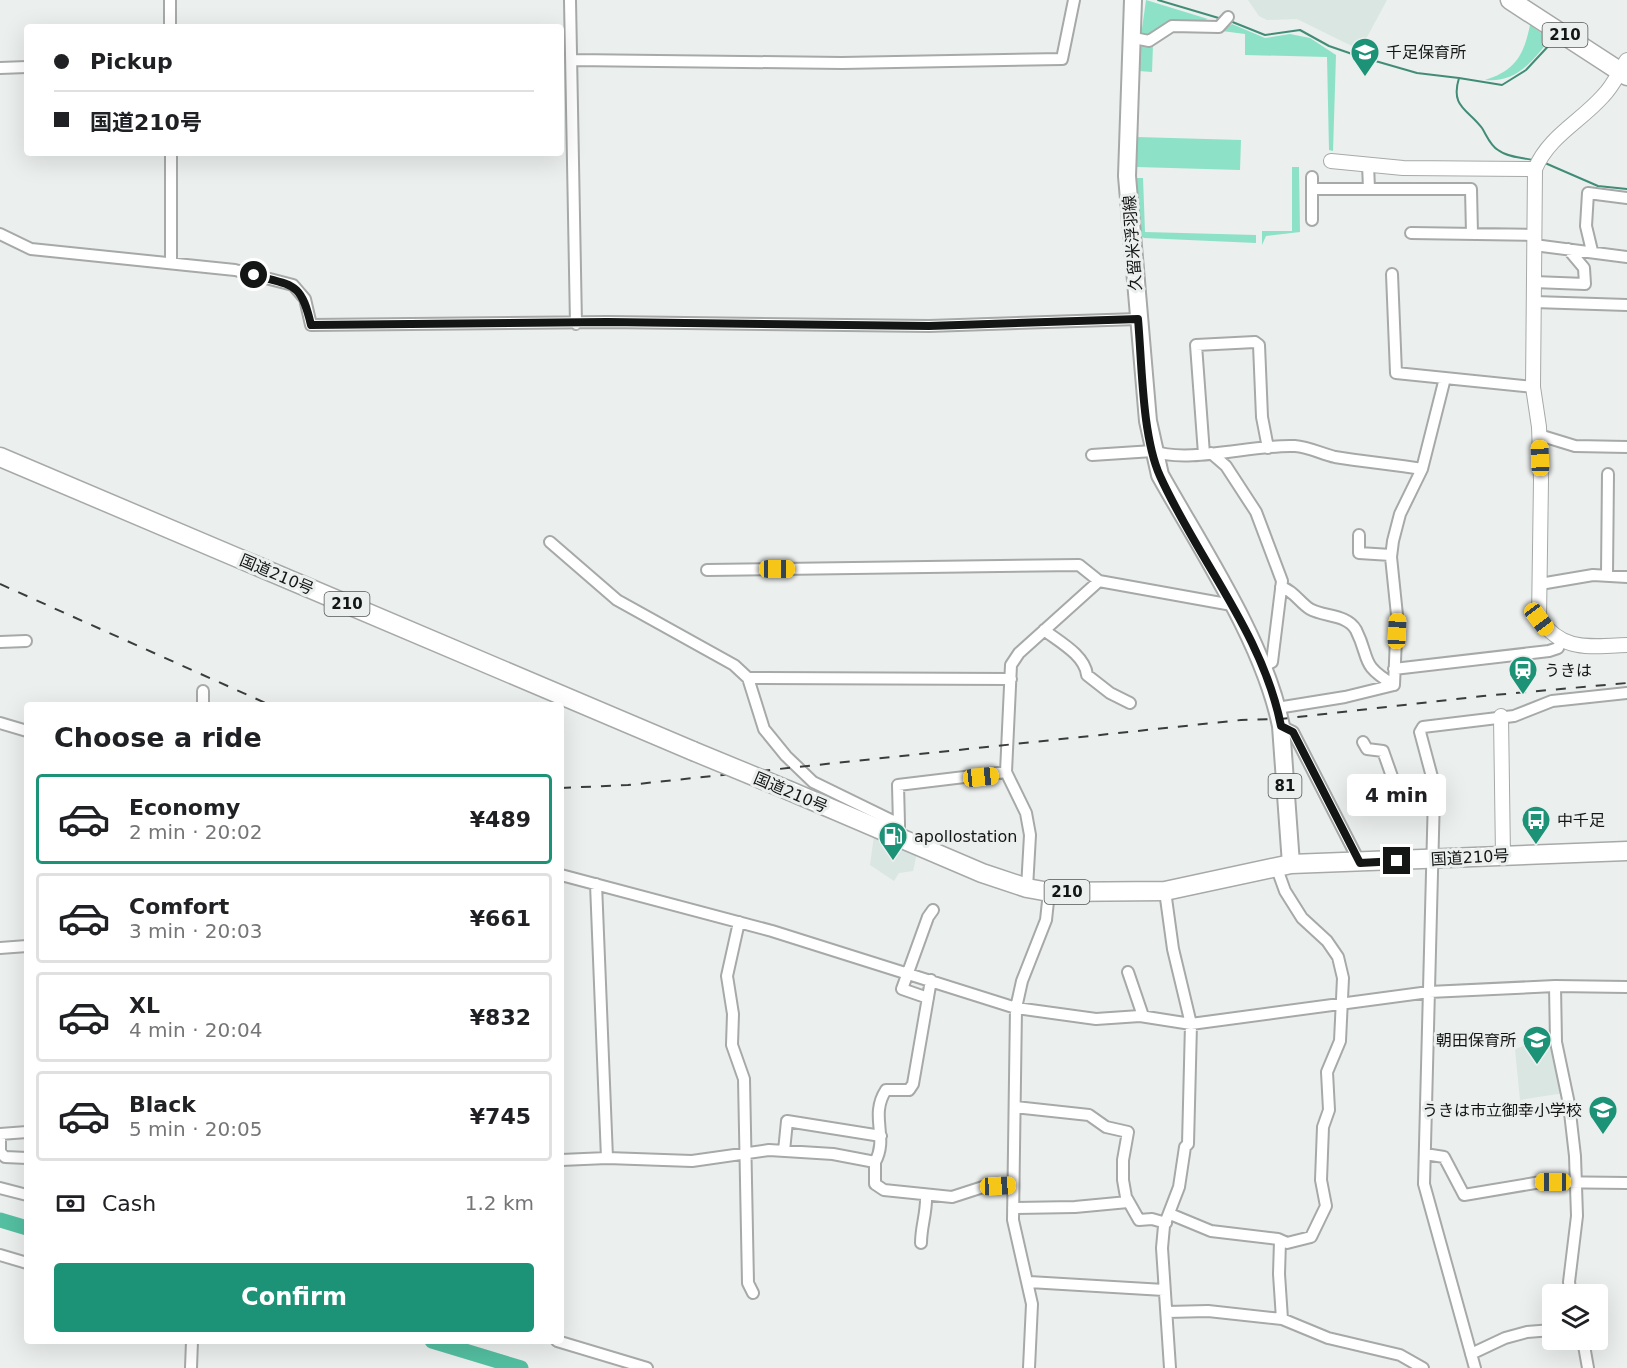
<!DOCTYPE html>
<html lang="en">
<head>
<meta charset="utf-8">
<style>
	:root { --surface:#fff; --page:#f6f6f6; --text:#202124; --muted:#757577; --line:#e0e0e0; --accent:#1c9276 }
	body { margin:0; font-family:"DejaVu Sans","Noto Sans JP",sans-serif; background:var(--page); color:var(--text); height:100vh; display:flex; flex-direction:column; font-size:22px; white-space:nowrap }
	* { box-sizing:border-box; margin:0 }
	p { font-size:20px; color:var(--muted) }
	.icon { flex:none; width:33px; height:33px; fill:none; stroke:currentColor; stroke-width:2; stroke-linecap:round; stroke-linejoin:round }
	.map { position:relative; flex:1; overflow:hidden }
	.details { position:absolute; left:24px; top:702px; width:540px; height:642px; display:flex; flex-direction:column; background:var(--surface); border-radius:6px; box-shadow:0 6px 24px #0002 }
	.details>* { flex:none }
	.banner { position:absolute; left:24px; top:24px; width:540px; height:132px; border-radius:6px; box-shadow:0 6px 24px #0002; display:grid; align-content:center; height:132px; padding:0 30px; background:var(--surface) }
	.controls { position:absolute; left:1542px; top:1284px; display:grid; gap:12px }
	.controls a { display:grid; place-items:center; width:66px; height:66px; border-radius:6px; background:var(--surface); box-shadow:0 6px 24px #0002; font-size:30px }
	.end { position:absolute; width:27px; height:27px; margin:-14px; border:8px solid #141615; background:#fff; box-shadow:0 0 0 3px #fff }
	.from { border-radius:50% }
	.bubble { position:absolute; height:42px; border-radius:6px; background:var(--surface); box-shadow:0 6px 24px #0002; font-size:20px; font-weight:700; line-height:42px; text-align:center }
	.car { position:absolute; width:18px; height:36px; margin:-18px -9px; border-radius:8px; box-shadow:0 0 4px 2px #0007; background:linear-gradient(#f5c518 24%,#345 0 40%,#f5c518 0 76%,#345 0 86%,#f5c518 0) }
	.banner b { display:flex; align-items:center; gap:21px; height:57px; font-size:22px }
	.banner b+b { border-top:2px solid var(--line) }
	.banner i { width:15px; height:15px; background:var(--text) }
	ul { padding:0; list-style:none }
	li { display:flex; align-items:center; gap:18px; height:90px; margin:0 12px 9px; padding:0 18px; border:3px solid var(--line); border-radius:6px }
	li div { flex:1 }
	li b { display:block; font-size:22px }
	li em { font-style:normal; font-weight:700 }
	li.on { border-color:var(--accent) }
	li>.icon { width:54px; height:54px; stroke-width:1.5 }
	h2 { padding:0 30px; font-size:27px; line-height:72px }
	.pay { display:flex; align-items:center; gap:15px; height:66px; padding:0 30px; font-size:22px }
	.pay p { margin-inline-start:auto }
	.primary-button { display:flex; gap:12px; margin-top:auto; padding:12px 30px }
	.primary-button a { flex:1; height:69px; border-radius:6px; background:var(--accent); color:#fff; font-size:24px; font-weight:700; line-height:69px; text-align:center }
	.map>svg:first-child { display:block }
</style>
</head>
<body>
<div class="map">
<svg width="1627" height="1368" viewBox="0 0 1627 1368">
	<rect width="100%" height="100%" fill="#ebefed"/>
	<path fill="#d9e6e1" d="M1248,0H1387L1360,50L1297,19L1267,20L1259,16Z
		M874,836L917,853L913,871L899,873L894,881L870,865Z
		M1550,1042L1564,1093L1520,1100L1515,1049L1529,1044Z"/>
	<path fill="#8de1c6" d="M1146,0L1208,19L1152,36H1141Z
		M1232,24L1265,38L1290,34L1310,38L1336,55L1333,151L1329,150L1327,57L1245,55V34L1222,31Z
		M1530,25L1550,39C1532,62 1516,83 1485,80C1515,71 1524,55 1530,25Z
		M1140,45H1153L1152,72L1139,71L1137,137L1241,140L1240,170L1137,167L1135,160Z
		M1292,167H1299L1300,232L1266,236L1262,245V231H1292Z
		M1136,178H1143L1145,232L1256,235V243L1144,238L1141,236Z"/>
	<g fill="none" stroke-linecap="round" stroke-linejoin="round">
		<path stroke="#418c77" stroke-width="2" d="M1158,0L1222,19
			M1230,21L1265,35L1300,30L1329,46L1358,56L1417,73L1459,78C1450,107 1468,109 1482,128C1487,136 1490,145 1498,150C1507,157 1523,158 1534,160
			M1459,78L1502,85L1526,70L1553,41
			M1545,163L1598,186L1627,189"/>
		<path stroke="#54bfa1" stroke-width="15" d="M0,1220L27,1228
			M432,1341L521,1368"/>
		<g stroke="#a6a9a8" stroke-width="14">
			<path id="street" d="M170,0V27
				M570,0L576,324
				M1134,38L1149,41L1172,26L1219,27L1228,17
				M573,60L842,63L1062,59L1074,0
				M0,68L27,67
				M171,153V262
				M1368,164L1369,189
				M1313,189H1471L1472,234
				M1312,220V177
				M1411,233L1534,235
				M0,234L31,249L235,270L293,285L305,299L311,325L607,322L929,326L1138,319
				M1534,245L1627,257
				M1592,251L1586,226L1588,193L1627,198
				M1392,274L1396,373L1445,378
				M1534,282L1585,284L1584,268L1568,249
				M1534,302L1627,305
				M1539,435L1575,446L1627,447
				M1211,453L1226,466L1256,512L1282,581L1272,662L1262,667
				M1204,454L1196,345L1255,342L1259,345L1262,417L1268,448
				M1092,455L1153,451C1188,464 1255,444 1295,446C1309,447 1322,454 1335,457C1364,462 1393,464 1422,469
				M1359,535V553L1391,555
				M550,542L617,600L734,665L748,678L764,729L786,756L813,782L899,824V838
				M707,570L1079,565L1099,581
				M1607,575L1608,474
				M1540,584L1593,575L1627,577
				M1281,587C1293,590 1300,603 1310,609C1324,617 1347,614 1356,630C1371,660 1359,664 1394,685
				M1044,630C1058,641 1085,655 1087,675L1110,693L1130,703
				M0,642L26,641
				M1394,669L1549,651L1558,648L1561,641
				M748,678L1011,679
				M1394,685L1397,615L1391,557L1393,541L1400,514L1422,469L1445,378L1533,387
				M203,691V705
				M1277,708L1345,697L1394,685
				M0,723L27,731
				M1281,726L1293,732L1360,863
				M1363,742L1367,749L1383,751L1396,788L1434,795
				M899,824L898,785L1006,772
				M561,875L772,931L1016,1008L1096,1019L1140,1016L1191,1024L1429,992L1555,986L1627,987
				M596,884L607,1158L692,1161L769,1150L833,1154L875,1162V1184L884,1190L952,1197L983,1187L1013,1186
				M1027,888L1030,835L1026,813L1006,772L1011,665L1019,653L1099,581L1232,605
				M1165,891L1173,949L1191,1024L1188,1144L1185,1147L1179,1187L1164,1226L1162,1248L1170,1368
				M739,922L727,976L733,1014L732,1045L744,1079L748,1283L753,1293
				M0,948L27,946
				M1128,972L1143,1016
				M1555,986L1556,1042L1569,1104L1575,1156L1577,1216L1569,1282L1571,1294
				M928,998L902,989L928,917L933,910
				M1015,1107L1089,1115L1106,1127L1128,1132L1123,1160V1180L1126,1197L1139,1220L1152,1219L1166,1223
				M27,1132L0,1134V1152L5,1157L27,1158
				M784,1151L787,1121L881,1136
				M1425,1154L1444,1157L1464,1195L1541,1182L1627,1183
				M561,1160L607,1158
				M875,1162C889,1137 869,1116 886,1090H909L913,1084L931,980
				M0,1188L27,1195
				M1013,1208L1075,1207L1128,1202
				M1170,1214L1211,1231L1278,1239L1287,1243L1311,1237L1326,1206L1321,1180L1323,1127L1329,1110L1327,1072L1340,1041L1343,978L1338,957L1327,941L1302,918L1285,891L1276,866
				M1280,1241L1279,1274L1282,1319
				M921,1243C921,1226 927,1212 926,1195
				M0,1255L27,1263
				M1029,1282L1164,1290
				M1167,1312L1208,1311L1282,1319L1328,1338L1400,1355L1423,1368
				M1583,1340L1588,1368
				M557,1341L647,1368
				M1471,1354L1505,1338L1527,1332L1552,1330
				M191,1368L192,1341
				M1029,1368L1032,1304L1013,1220L1016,1008L1022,981L1046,920L1049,892
				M1475,1368L1424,1184L1434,795L1432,777L1420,732L1423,727L1514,716L1552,701L1627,693"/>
		</g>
		<g stroke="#a6a9a8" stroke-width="16">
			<path id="secondary" d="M1627,60C1619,72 1613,86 1603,96C1580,122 1549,136 1535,169L1533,387L1539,427L1541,480L1539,619C1565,653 1588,646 1627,645
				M1331,161L1403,168L1535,169
				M1501,716L1503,856"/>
		</g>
		<g stroke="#a6a9a8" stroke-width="20">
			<path id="primary" d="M1133,0L1127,176L1148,421L1160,475C1202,550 1264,642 1281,726L1291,864"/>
		</g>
		<g stroke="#a6a9a8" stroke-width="21">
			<path id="highway" d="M1510,0L1627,76
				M0,457L693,751
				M790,791L982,873L1027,888L1049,892L1165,891L1291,864L1627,851"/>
		</g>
		<use href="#street" stroke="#fff" stroke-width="10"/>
		<use href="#secondary" stroke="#fff" stroke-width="14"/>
		<use href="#primary" stroke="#fff" stroke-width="16"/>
		<use href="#highway" stroke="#fff" stroke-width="18"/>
		<path stroke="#3b3d3c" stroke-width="2" stroke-dasharray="10 10" stroke-linecap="butt" d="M0,584L270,705
			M561,788L628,785L1241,720L1280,719L1483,696L1627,683"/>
		<g stroke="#a6a9a8" stroke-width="21" stroke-linecap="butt">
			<path id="highway-bridge" d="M693,751L790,791"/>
		</g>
		<use href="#highway-bridge" stroke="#fff" stroke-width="18"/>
	</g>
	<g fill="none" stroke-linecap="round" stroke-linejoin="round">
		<path stroke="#141615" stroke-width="8" d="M254,275C294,286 301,282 311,325L607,322L929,326L1138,319C1142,364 1142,436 1160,476C1198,560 1263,634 1281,726L1293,732L1360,863L1397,861"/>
	</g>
	<defs>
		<g id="school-pin" transform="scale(1.5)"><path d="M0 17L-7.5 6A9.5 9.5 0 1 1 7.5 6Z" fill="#1c9276" stroke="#ebefed"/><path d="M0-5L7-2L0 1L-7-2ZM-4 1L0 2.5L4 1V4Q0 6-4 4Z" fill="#fff"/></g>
		<g id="station-pin" transform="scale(1.5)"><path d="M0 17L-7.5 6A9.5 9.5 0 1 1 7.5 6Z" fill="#1c9276" stroke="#ebefed"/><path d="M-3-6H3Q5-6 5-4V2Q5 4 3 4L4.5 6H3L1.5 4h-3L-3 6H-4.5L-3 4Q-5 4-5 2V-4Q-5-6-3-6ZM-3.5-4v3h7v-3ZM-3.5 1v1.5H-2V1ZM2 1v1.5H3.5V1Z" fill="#fff"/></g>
		<g id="bus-pin" transform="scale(1.5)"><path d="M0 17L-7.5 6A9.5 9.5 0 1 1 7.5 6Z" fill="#1c9276" stroke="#ebefed"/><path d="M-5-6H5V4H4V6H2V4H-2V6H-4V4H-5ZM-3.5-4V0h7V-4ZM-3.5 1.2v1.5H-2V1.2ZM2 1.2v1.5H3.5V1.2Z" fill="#fff"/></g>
		<g id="fuel-pin" transform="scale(1.5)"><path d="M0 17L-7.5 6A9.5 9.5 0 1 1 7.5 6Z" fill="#1c9276" stroke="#ebefed"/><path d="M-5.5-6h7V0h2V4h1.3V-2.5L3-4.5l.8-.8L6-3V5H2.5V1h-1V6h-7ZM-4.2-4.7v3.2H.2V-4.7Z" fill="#fff"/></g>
	</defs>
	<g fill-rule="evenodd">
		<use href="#school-pin" x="1365" y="52"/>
		<use href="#station-pin" x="1523" y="670"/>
		<use href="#bus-pin" x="1536" y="820"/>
		<use href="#fuel-pin" x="893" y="836"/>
		<use href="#school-pin" x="1537" y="1040"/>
		<use href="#school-pin" x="1603" y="1110"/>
	</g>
	<g text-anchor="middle" stroke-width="6" stroke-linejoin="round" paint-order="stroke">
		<g fill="#ebefed" stroke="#545756" stroke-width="1.5">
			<rect x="1542.5" y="23" width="45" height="24" rx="4.5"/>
			<rect x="324.5" y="592" width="45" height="24" rx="4.5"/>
			<rect x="1268.5" y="774" width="33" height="24" rx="4.5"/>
			<rect x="1044.5" y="880" width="45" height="24" rx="4.5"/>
		</g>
		<g font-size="15" font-weight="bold" fill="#141615">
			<text x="1565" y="40">210</text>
			<text x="347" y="609">210</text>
			<text x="1285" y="791">81</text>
			<text x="1067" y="897">210</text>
		</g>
		<g font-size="16" fill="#141615" stroke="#ebefed" text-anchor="start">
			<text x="1386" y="58">千足保育所</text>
			<text x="1544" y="676">うきは</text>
			<text x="1557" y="826">中千足</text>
			<text x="914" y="842">apollostation</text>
			<text x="1516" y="1046" text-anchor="end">朝田保育所</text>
			<text x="1582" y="1116" text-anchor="end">うきは市立御幸小学校</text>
		</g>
		<g font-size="16" fill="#141615" stroke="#ebefed">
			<text transform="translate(1132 243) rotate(-94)" y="6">久留米浮羽線</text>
			<text transform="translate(277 574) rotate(23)" y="6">国道210号</text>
			<text transform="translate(791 792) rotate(23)" y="6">国道210号</text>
			<text transform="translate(1470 857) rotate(-3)" y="6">国道210号</text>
		</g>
	</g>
</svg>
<div class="controls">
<a><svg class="icon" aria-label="layers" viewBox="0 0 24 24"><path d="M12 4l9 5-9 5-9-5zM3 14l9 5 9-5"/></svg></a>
</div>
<i class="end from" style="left:254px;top:275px"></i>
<i class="end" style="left:1397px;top:861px"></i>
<div class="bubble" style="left:1347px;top:774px;width:99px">4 min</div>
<i class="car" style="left:1540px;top:458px;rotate:358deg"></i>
<i class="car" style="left:777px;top:569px;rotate:90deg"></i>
<i class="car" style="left:1539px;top:619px;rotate:143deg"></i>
<i class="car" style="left:1397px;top:631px;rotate:3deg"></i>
<i class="car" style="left:981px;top:777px;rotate:84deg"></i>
<i class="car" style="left:1553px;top:1182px;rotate:270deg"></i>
<i class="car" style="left:998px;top:1186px;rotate:87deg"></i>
<div class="banner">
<b><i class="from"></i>Pickup</b>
<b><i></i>国道210号</b>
</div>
<section class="details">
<h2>Choose a ride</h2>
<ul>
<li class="on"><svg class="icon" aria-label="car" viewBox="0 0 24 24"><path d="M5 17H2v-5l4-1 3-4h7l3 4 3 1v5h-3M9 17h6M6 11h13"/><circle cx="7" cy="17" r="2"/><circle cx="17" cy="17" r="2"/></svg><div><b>Economy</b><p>2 min · 20:02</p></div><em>¥489</em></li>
<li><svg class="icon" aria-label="car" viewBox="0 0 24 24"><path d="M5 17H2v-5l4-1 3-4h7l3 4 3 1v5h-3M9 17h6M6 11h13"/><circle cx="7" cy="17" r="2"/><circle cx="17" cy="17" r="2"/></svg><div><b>Comfort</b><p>3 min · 20:03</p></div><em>¥661</em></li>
<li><svg class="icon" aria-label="car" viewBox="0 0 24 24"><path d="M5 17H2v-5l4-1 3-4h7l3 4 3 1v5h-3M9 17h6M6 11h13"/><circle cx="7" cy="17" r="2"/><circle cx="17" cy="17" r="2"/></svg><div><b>XL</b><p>4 min · 20:04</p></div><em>¥832</em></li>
<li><svg class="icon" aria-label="car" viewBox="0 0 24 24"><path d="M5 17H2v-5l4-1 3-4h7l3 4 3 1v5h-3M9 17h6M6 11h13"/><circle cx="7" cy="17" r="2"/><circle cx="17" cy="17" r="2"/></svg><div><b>Black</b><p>5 min · 20:05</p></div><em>¥745</em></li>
</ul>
<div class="pay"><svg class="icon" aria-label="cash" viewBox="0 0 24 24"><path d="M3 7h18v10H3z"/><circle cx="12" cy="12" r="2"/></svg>Cash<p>1.2 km</p></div>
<div class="primary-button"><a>Confirm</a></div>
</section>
</div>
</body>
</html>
